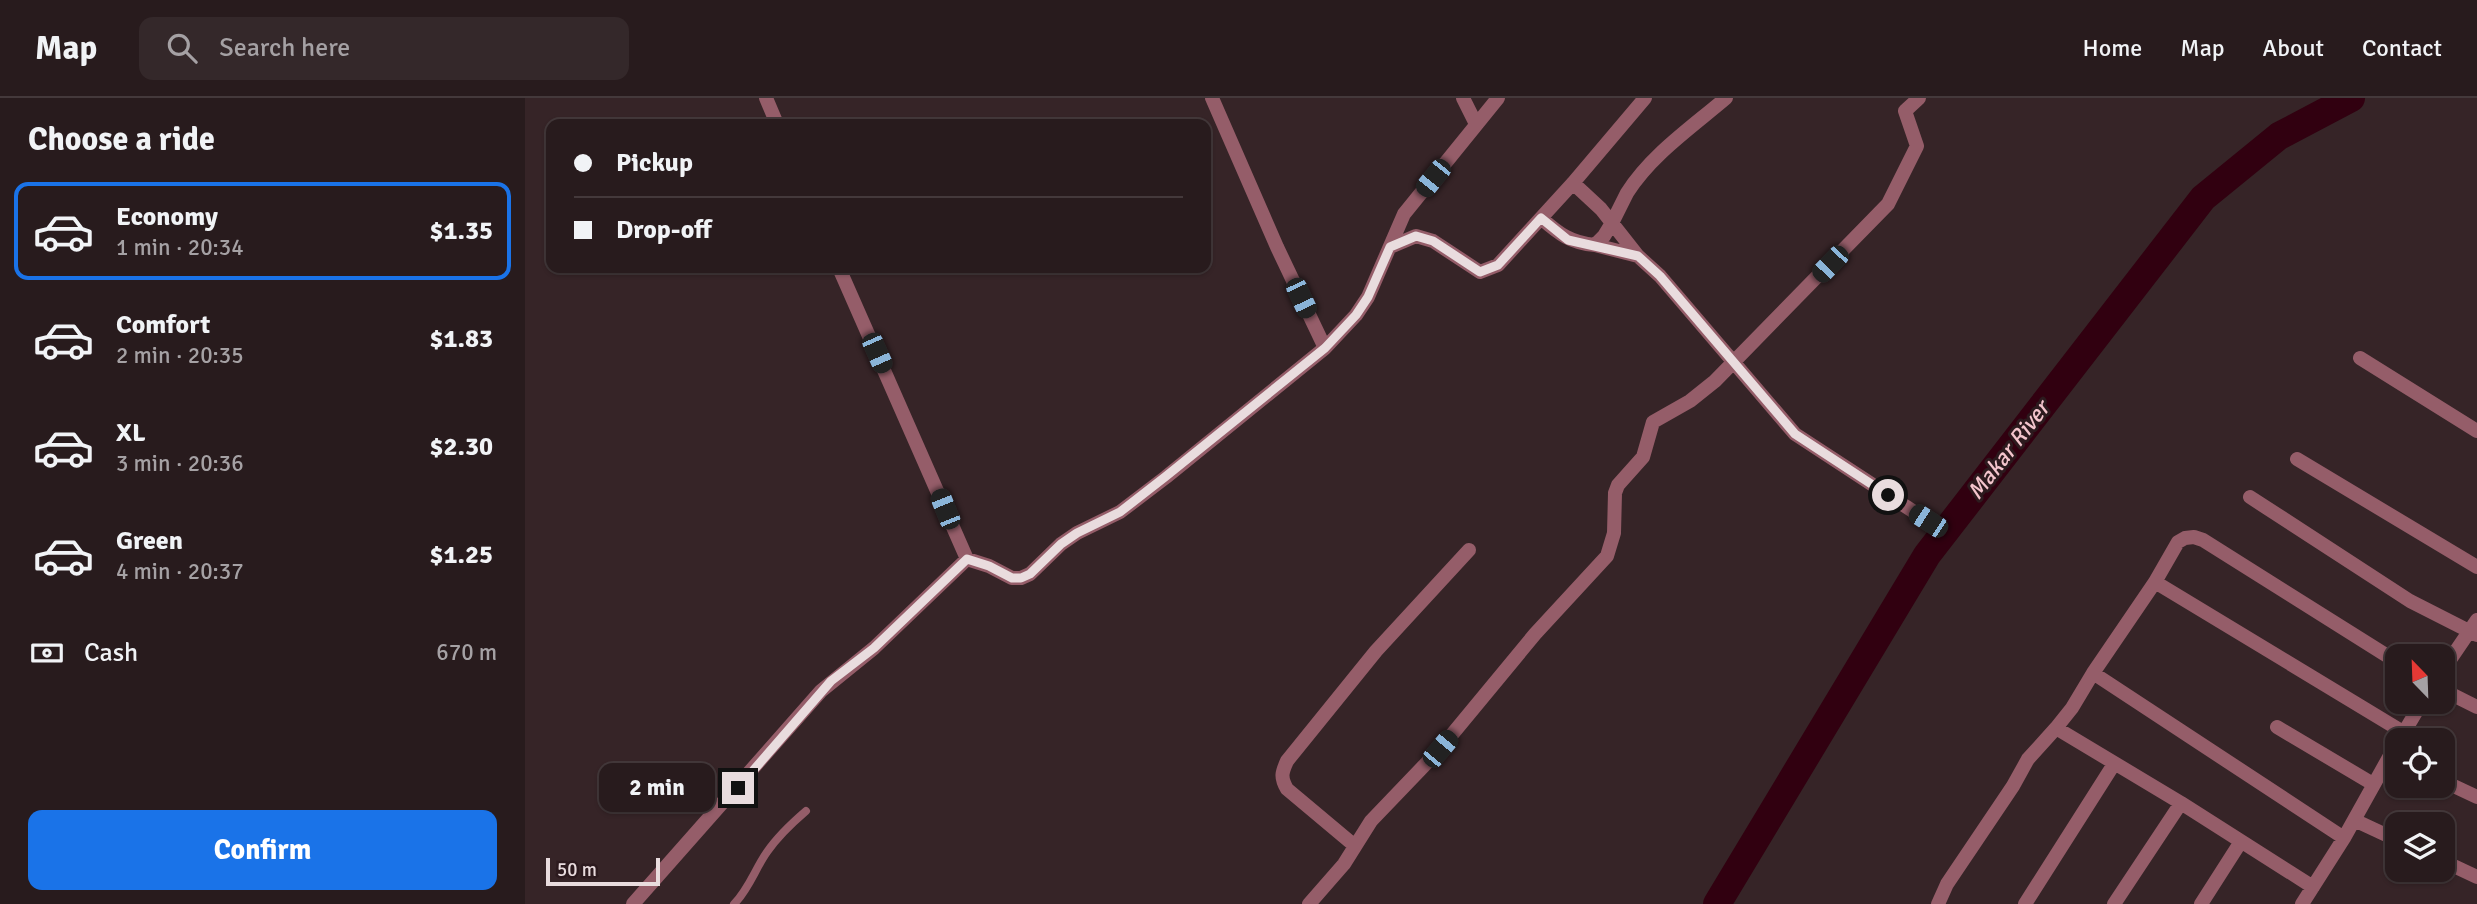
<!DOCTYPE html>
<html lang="en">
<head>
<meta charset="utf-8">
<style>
	:root { --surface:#281b1d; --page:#34282a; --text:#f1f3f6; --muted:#a5a1a4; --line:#44393b; --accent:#1a73e8 }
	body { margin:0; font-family:Signika,sans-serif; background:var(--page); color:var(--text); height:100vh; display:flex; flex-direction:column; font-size:26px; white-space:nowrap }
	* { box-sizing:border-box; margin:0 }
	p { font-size:23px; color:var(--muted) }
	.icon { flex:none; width:38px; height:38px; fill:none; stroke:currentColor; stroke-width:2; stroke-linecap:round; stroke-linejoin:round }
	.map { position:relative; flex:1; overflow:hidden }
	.details { display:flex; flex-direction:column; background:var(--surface); width:525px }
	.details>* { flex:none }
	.banner { position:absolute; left:21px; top:21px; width:665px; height:154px; border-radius:14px; box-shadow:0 2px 5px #0004,0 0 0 2px var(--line); display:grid; align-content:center; height:154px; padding:0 28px; background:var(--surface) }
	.needle { width:46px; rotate:337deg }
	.buttons { position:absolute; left:1860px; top:546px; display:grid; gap:14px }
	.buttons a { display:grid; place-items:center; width:70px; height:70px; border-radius:14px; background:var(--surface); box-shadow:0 2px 5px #0004,0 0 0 2px var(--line); font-size:35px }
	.scale { position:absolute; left:21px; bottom:18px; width:114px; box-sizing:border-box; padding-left:7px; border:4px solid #e9dcde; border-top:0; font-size:19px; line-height:24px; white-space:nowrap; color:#e9dcde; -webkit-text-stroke:5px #2c1a1e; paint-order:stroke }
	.end { position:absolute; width:32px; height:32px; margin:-16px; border:9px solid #e9dcde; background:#111; box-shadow:0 0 0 4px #111 }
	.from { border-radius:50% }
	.bubble { position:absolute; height:49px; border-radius:14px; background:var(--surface); box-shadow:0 2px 5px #0004,0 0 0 2px var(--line); font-size:23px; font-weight:800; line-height:49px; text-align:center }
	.car { position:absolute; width:21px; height:42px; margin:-21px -10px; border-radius:9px; box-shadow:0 0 5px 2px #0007; background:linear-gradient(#222 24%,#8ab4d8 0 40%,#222 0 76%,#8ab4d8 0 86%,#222 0) }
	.banner b { display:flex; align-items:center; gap:24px; height:66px; font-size:26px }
	.banner b+b { border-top:2px solid var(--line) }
	.banner i { width:18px; height:18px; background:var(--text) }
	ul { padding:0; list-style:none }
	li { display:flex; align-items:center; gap:21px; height:98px; margin:0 14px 10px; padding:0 14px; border:4px solid transparent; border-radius:14px }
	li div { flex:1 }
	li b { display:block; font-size:26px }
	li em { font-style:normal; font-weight:800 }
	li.active { border-color:var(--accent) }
	li>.icon { width:63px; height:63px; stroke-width:1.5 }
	h2 { padding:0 28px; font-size:32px; line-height:84px }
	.pay { display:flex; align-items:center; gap:18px; height:77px; padding:0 28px; font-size:26px }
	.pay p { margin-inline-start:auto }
	.primary-button { display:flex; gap:14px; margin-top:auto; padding:14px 28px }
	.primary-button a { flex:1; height:80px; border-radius:14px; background:var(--accent); color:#fff; font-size:28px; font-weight:800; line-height:80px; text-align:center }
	header { display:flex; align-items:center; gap:42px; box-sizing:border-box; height:98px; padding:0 35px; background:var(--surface); border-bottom:2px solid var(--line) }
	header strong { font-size:33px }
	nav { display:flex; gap:38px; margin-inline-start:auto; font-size:24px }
	.search { width:490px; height:63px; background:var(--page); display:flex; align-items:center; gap:18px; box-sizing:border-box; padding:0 24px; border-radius:14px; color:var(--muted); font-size:26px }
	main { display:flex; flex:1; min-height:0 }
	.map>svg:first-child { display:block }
</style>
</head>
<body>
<header>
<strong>Map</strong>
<div class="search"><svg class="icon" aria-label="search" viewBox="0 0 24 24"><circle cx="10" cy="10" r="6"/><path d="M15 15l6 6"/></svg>Search here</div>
<nav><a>Home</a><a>Map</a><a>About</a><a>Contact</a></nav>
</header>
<main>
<section class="details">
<h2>Choose a ride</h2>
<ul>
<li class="active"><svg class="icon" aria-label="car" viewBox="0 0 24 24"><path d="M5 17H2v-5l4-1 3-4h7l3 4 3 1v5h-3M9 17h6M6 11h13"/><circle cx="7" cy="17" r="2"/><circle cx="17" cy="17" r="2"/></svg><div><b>Economy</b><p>1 min · 20:34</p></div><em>$1.35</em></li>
<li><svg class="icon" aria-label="car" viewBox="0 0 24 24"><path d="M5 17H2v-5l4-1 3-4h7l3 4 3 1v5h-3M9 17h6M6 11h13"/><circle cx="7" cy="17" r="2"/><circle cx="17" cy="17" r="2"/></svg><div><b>Comfort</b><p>2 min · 20:35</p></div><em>$1.83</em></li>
<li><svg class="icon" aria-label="car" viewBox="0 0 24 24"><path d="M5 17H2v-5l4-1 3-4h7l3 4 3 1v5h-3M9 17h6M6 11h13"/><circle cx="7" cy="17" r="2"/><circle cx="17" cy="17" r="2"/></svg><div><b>XL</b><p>3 min · 20:36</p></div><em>$2.30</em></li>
<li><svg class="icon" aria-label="car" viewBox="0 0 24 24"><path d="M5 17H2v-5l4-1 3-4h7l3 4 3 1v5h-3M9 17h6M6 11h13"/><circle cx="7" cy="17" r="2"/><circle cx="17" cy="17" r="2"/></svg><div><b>Green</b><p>4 min · 20:37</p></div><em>$1.25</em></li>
</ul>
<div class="pay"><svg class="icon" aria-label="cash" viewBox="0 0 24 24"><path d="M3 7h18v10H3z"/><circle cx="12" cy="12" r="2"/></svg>Cash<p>670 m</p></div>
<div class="primary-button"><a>Confirm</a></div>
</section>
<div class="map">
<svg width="1952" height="806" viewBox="0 0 1952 806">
	<rect width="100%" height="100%" fill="#362427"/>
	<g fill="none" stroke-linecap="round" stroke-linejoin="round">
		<path stroke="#310010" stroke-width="28" d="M1192,806L1402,457L1678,100L1754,38L1826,0"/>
		<path stroke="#955d69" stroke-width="8" d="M209,806C224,791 230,771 242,754C253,738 267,725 281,713"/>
		<path stroke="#955d69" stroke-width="14" d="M241,0L252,26
			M687,0L752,149L800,250
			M938,0L951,26
			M1201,0C1167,29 1126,57 1102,95C1097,105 1092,115 1087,125L1113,158L1135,178L1270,336L1403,423
			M1016,120C1034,136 1046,145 1070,147L1079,138L1087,125L1076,111L1048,85
			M1070,147L1113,158
			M865,149L891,138L908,143L955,174L973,167L1048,85L1120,0
			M314,170L442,461L464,468L487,480H496L505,476L536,446L552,435L595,414L641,379L800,250L831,217L843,199L879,116L973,0
			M1835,260L1952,333
			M1772,361L1952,469
			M1725,399L1885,503L1952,537
			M1630,484L1878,634
			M1918,572L1952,522
			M1568,575L1630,484L1653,444L1660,440L1669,439L1678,442L1872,564
			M1918,592L1952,609
			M1752,629L1848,686
			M1531,630L1547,610L1568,575L1819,740
			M1875,641L1897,604
			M1918,683L1952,699
			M1829,722L1872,742
			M830,748L762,691C755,679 757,674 762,663L851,553L944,452
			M1918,763L1952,779
			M108,806L296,593L349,550L442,461
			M784,806L819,766L846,723L915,651L1010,536L1082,458L1089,435L1090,395L1093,387L1118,359L1128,324L1165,303L1190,283L1363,106L1392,48L1380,13L1394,0
			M1413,806L1422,786L1488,688L1503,661L1531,630L1656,705L1788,789
			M1500,806L1589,666
			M1589,806L1656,705
			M1676,806L1715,745
			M1777,806L1819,740L1872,645"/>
	</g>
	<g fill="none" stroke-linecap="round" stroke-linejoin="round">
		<path stroke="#e9dcde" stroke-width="9" d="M213,690L306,583L349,550L442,461L464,468L487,480H496L505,476L536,446L552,435L595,414L640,379L800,250L831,217L843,199L865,149L891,138L908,143L955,174L973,167L1016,120L1043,142L1113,158L1135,178L1270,336L1363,397"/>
	</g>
	<g text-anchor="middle" stroke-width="6" stroke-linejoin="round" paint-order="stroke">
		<g font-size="23" font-style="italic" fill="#f4c5cd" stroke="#2c1a1e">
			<text transform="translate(1483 352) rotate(-52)" y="8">Makar River</text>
		</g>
	</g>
</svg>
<div class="buttons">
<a><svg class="needle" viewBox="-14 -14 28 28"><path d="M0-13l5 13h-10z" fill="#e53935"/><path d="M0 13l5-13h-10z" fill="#a5a1a4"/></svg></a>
<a><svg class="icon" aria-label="locate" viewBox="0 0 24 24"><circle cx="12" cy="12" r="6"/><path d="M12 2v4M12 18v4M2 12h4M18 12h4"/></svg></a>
<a><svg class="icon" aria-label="layers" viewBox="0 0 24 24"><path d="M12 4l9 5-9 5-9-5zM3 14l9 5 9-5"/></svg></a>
</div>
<div class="scale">50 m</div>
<i class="end from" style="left:1363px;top:397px"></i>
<i class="end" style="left:213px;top:690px"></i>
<div class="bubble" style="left:74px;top:665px;width:116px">2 min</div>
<i class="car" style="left:908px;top:80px;rotate:219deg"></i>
<i class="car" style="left:1305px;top:166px;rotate:224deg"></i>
<i class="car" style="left:776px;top:200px;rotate:155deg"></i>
<i class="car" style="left:352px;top:255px;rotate:156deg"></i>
<i class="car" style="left:420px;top:411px;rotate:338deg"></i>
<i class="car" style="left:1403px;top:423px;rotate:303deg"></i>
<i class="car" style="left:915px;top:651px;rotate:40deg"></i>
<div class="banner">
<b><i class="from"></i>Pickup</b>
<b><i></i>Drop-off</b>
</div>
</div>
</main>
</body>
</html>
